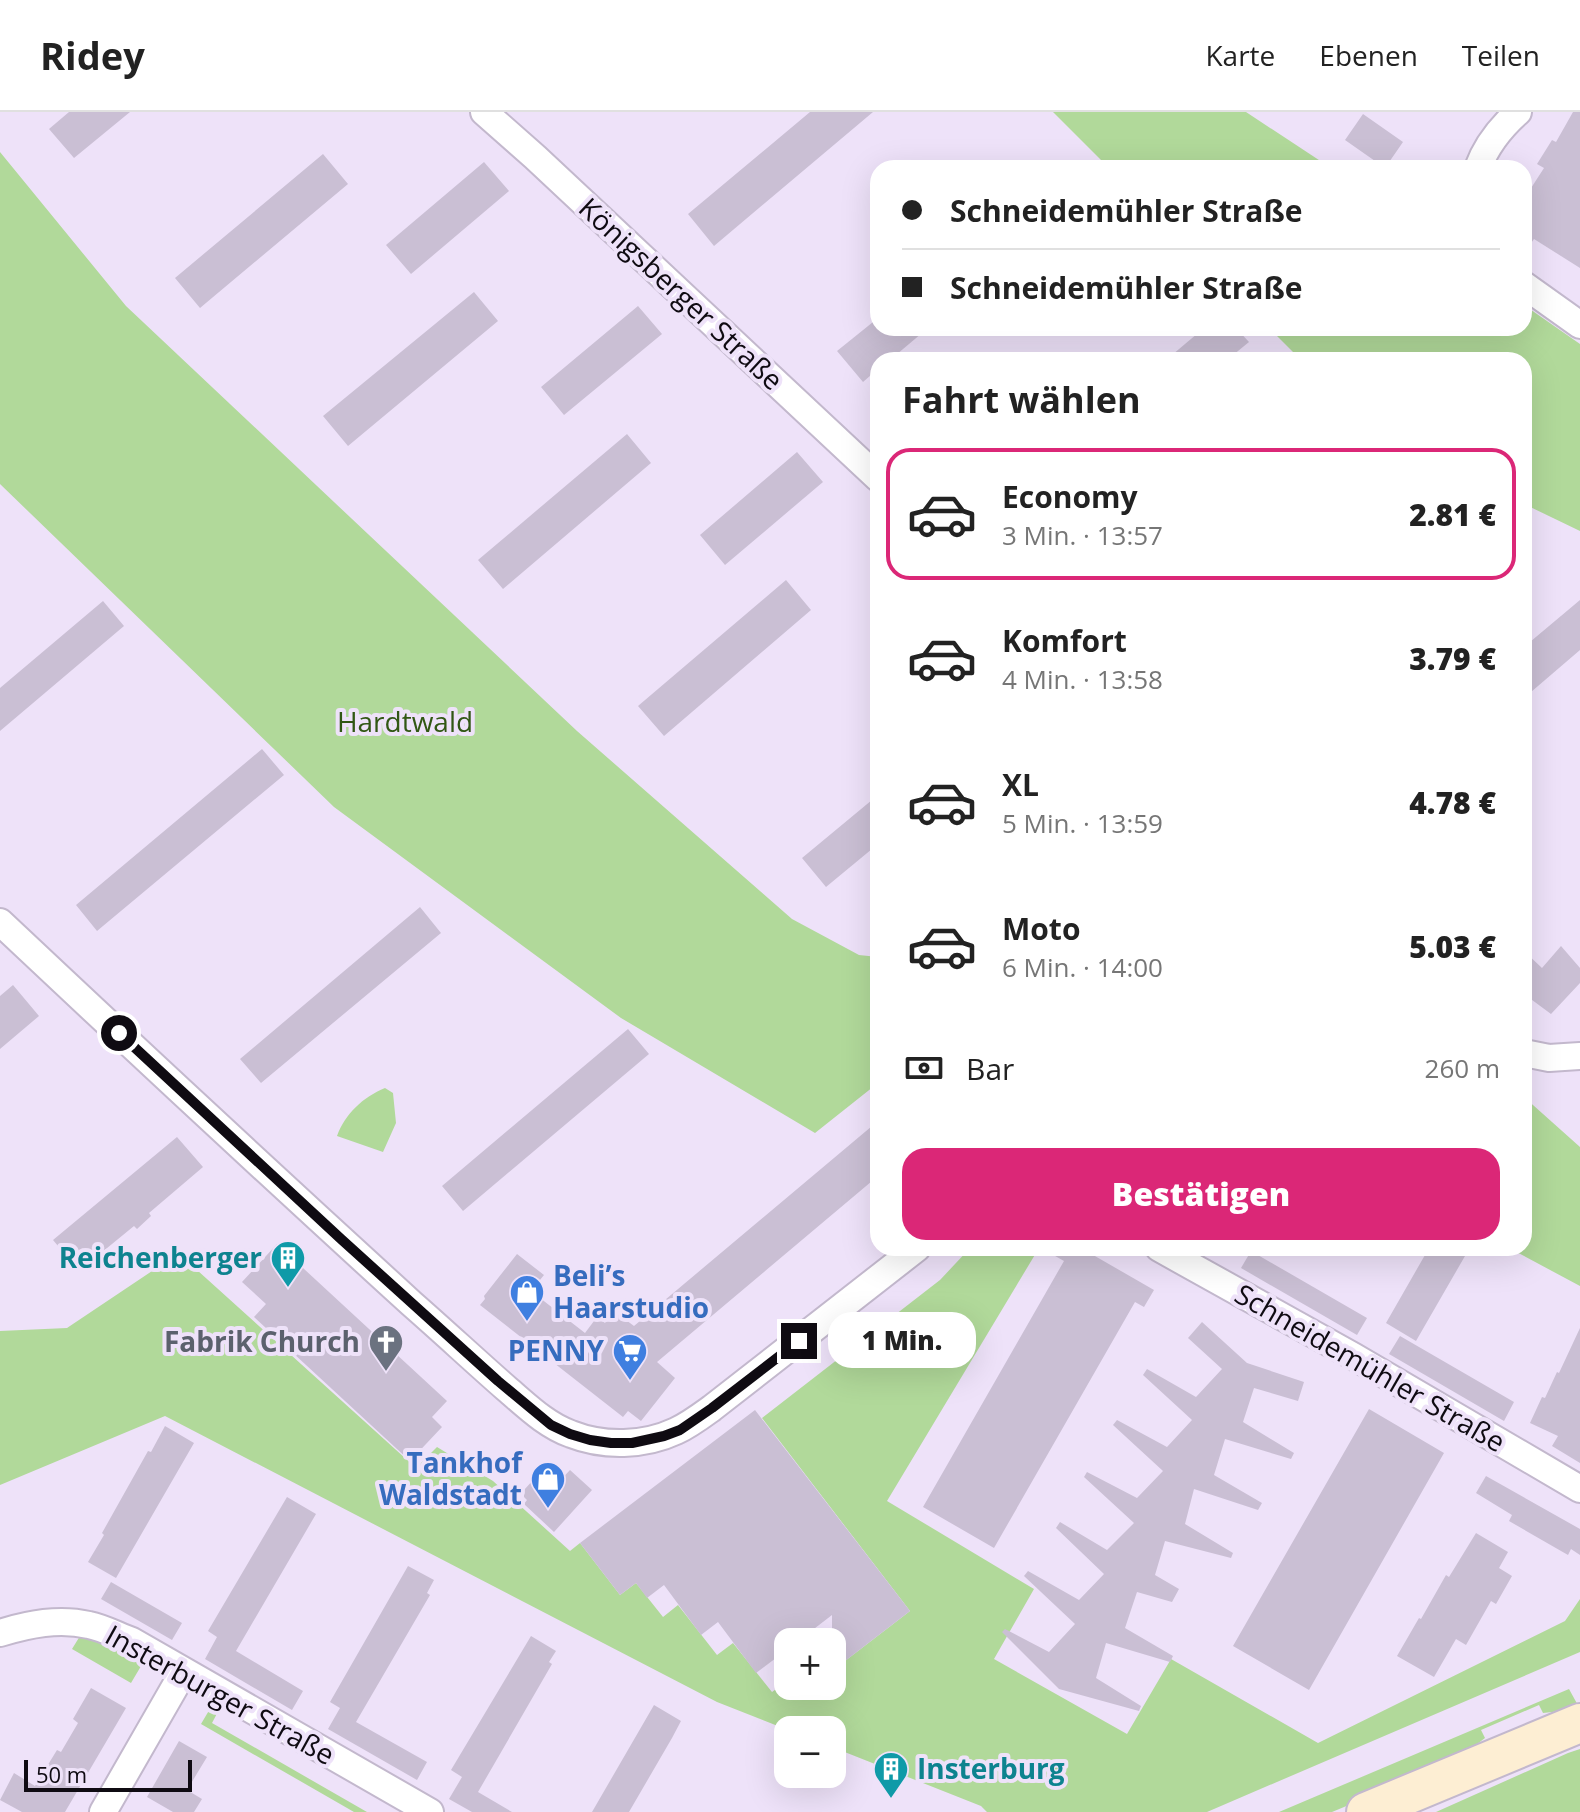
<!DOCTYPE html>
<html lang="de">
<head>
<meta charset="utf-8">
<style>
	:root { --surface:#fff; --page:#f6f6f6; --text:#222; --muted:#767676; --line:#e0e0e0; --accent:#db2777 }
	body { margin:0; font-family:"Open Sans",sans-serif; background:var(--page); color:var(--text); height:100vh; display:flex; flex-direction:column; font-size:30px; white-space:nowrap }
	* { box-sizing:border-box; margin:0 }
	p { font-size:26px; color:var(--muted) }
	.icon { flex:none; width:44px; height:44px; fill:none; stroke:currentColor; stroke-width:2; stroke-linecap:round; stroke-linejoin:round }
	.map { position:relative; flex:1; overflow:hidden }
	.panel { position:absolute; left:870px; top:240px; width:662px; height:904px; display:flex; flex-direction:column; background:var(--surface); border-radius:24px; box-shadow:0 8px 32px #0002 }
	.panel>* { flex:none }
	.guide { position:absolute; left:870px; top:48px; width:662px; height:176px; border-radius:24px; box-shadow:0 8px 32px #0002; display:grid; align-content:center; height:176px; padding:0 32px; background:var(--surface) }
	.controls { position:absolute; left:774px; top:1516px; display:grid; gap:16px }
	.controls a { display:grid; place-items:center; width:72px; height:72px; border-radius:16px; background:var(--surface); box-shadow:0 8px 32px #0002; font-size:40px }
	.scale { position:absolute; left:24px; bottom:20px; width:168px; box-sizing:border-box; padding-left:8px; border:4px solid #0f0b12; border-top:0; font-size:22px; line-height:28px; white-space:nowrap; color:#0f0b12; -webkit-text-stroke:6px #eee2f9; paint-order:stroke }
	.end { position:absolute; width:36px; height:36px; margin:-18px; border:10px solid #0f0b12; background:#fff; box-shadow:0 0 0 4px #fff }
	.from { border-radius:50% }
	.bubble { position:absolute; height:56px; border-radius:24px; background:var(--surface); box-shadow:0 8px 32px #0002; font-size:26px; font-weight:800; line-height:56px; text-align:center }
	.guide b { display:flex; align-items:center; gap:28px; height:76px; font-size:30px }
	.guide b+b { border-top:2px solid var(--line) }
	.guide i { width:20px; height:20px; background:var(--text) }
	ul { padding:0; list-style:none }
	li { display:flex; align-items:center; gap:24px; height:132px; margin:0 16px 12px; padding:0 16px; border:4px solid transparent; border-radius:24px }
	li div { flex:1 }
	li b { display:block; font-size:30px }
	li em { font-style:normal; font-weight:800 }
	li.current { border-color:var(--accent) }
	li>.icon { width:72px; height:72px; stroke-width:1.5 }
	h2 { padding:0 32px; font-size:36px; line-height:96px }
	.pay { display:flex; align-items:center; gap:20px; height:88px; padding:0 32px; font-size:30px }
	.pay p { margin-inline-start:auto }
	.primary-button { display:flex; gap:16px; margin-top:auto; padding:16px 32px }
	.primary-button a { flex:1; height:92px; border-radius:24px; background:var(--accent); color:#fff; font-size:32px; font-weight:800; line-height:92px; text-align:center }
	header { display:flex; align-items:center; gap:48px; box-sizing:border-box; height:112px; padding:0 40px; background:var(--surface); border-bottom:2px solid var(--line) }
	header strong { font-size:38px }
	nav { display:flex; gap:44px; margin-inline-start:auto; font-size:28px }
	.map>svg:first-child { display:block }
</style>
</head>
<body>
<header>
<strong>Ridey</strong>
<nav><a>Karte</a><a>Ebenen</a><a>Teilen</a></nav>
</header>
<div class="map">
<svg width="1580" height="1700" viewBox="0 0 1580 1700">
	<rect width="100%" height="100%" fill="#eee2f9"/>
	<path fill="#b1d99a" d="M1053,0H1246L1331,56H1109Z
		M0,40L126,194L577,619L792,807L859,843L878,845V971L815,1021L621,906L334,695L0,372Z
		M1524,193L1580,232V419L1524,392V248H1301L1269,216H1524Z
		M385,976L393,981L396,1011L383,1040L337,1024C345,1002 363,985 385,976Z
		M1524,985L1580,1035V1174L1509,1136H1524Z
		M970,1136H1039L887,1389L1034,1477L994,1547L1127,1622L1171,1547L1318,1631L1565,1509L1580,1487V1540L1207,1700H987L981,1694L832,1635V1618H788L717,1590L165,1304L0,1373V1219L67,1216L170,1147L197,1158L416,1356L437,1335L493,1369L570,1439L580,1431L620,1483L636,1471L663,1505L678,1493L717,1543L733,1531L772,1580L788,1568V1574H793L800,1583L812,1574H832V1559L910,1499L762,1306L940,1168Z
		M80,1524L111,1532L144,1549L131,1571L72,1537Z
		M1569,1577L1580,1597L1543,1601L1539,1593L1481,1618L1485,1626L1455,1649L1332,1700H1279Z
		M214,1590L221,1594L212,1611L367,1700H354L201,1612Z
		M1580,1637V1700H1436L1568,1641Z"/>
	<path fill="#cabfd4" d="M69,0H130L74,46L49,17Z
		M810,0H873L714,134L688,102Z
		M1573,0H1580V156L1534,127L1524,141V87L1544,56L1537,52L1552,28L1556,30Z
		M1363,2L1403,30L1385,56L1345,28Z
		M323,42L348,72L200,196L175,166Z
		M484,50L509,79L411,162L386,133Z
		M474,180L498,209L348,334L323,304Z
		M638,194L662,222L564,303L541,275Z
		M878,206V216H928L890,248H878V257L863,270L837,239Z
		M1204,216H1236L1249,230L1227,248H1166Z
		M627,322L651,351L503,477L478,448Z
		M797,340L823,370L725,453L700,423Z
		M786,468L811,498L664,624L638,594Z
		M1580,488V538L1524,586V535Z
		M103,489L124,514L0,619V576Z
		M262,637L284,663L97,819L76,793Z
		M878,683V732L826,775L802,746Z
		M420,795L441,821L261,971L240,947Z
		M1561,834L1580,856V871L1551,902L1524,882V839L1542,856Z
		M13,873L39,904L0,937V884Z
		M628,917L649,942L463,1099L442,1074Z
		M878,1009V1064L657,1250L675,1266L641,1309L628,1299L623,1305L480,1193L485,1187L484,1184L517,1142L544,1163L531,1179L585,1221L597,1205L605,1211L614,1199L634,1214Z
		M177,1025L203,1055L149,1101L151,1104L137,1117L134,1114L79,1159L53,1128Z
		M277,1132L447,1289L432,1305L442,1315L410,1349L254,1205L266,1192L242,1170Z
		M1041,1136H1081L1154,1178L1144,1195L1135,1190L994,1436L923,1395L1064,1149Z
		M1429,1136H1465L1462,1142L1465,1144L1416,1229L1386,1211Z
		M1251,1139L1367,1206L1357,1223L1241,1156Z
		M1202,1210L1247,1251L1304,1270L1298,1289L1254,1276L1243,1310L1294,1341L1291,1347L1225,1327L1214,1363L1262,1391L1258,1398L1194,1377L1185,1412L1233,1441L1231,1446L1165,1429L1155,1463L1179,1477L1172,1490L1137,1480L1125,1516L1173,1544L1170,1550L1106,1531L1096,1566L1141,1594L1139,1599L1059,1577L1002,1520L1005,1517L1049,1540L1075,1512L1024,1464L1028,1459L1079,1488L1104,1462L1056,1416L1060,1410L1107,1438L1134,1411L1084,1365L1087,1360L1137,1386L1163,1359L1113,1313L1117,1308L1167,1335L1192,1308L1143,1263L1147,1257L1196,1285L1222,1257L1188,1226Z
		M1580,1216V1351L1552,1334L1558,1324L1530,1311L1542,1285L1545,1286L1557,1260L1559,1261Z
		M1400,1224L1514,1290L1504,1309L1389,1242Z
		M1369,1297L1444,1341L1309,1578L1233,1534Z
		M755,1298L910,1499L832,1559V1503L797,1530H788V1537L756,1561L718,1510L701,1523L664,1473L647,1486L636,1471L620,1483L580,1431Z
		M165,1314L194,1331L116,1466L88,1450L104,1423L102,1421L148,1339L151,1340Z
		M570,1358L592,1378L554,1420L524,1392L527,1388L524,1385V1378L534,1367L542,1374L556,1373Z
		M1486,1364L1580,1417V1443L1571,1437L1568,1443L1509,1409L1512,1403L1476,1381Z
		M287,1385L316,1402L236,1539L303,1579L292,1598L205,1547L217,1525L208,1519Z
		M1476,1421L1508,1440L1499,1456L1512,1464L1496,1492L1491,1489L1466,1533L1456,1527L1434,1565L1397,1544L1419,1506L1421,1507L1446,1463L1449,1465Z
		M408,1454L434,1468L427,1481L430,1483L356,1610L427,1650L417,1668L328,1617L340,1596L330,1590Z
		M111,1470L182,1511L172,1528L101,1487Z
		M531,1524L556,1539L549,1550L552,1552L478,1680L512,1700H472L449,1687L462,1665L451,1658Z
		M91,1576L126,1596L65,1700H22L0,1688L14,1661L35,1674L57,1638L61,1640L78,1611L73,1607Z
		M654,1593L681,1609L672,1626L629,1700H592Z
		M179,1629L207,1645L187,1678L202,1687L194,1700H173L147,1685Z"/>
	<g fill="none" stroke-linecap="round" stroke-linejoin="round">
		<g stroke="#c3b8cd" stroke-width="30">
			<path id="minor" d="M484,0L535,45L878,366
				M1478,56C1486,34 1500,16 1518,0
				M1524,173L1580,213
				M0,810C136,938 274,1066 412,1192C444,1220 475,1249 507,1277C527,1294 546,1313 571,1322C604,1335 644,1334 676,1319C689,1313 701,1304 712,1296L917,1136
				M1524,941L1549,946L1580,944
				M1159,1136L1353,1244L1580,1377
				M0,1521C29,1512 59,1506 89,1513C104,1516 118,1524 132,1529L430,1700
				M103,1700L184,1559"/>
		</g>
		<g stroke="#c3b8cd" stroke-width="42">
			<path id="secondary" d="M1366,1700L1580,1611"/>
		</g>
		<use href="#minor" stroke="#fff" stroke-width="26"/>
		<use href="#secondary" stroke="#fdeed3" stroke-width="38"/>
	</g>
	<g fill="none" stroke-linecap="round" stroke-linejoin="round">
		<path stroke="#0f0b12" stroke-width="10" d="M119,921L341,1127L498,1269L551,1313L570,1322L590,1328L611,1331H632L664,1324L680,1318L712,1296L799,1229"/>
	</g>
	<defs>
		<g id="building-pin" transform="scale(1.8)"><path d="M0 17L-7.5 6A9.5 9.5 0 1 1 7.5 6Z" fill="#0f9aa8" stroke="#eee2f9"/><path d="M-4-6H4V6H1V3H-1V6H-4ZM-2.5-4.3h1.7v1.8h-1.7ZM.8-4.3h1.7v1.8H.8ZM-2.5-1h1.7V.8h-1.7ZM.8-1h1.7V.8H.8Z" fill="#fff"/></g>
		<g id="shop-pin" transform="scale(1.8)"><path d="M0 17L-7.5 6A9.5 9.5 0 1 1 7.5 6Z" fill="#3f7fe0" stroke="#eee2f9"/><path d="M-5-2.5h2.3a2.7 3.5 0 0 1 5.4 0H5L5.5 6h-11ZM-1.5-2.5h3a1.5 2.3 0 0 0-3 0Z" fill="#fff"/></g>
		<g id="church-pin" transform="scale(1.8)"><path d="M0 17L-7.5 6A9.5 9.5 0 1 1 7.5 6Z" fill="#6b7280" stroke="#eee2f9"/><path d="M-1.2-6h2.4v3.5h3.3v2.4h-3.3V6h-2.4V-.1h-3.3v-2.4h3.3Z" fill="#fff"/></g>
		<g id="supermarket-pin" transform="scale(1.8)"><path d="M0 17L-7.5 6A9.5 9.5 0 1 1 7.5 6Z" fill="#3f7fe0" stroke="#eee2f9"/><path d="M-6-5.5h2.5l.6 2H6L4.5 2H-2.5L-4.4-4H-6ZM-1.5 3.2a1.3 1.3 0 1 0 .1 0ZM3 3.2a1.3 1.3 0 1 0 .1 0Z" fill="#fff"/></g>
	</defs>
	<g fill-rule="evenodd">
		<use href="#building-pin" x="288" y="1146"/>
		<use href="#shop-pin" x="527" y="1180"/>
		<use href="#church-pin" x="386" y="1230"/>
		<use href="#supermarket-pin" x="630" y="1239"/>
		<use href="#shop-pin" x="548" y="1367"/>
		<use href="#building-pin" x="891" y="1657"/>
	</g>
	<g text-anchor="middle" stroke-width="8" stroke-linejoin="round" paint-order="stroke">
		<g font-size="28" fill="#0f0b12" stroke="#eee2f9">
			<text transform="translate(681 182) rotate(43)" y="10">Königsberger Straße</text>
			<text transform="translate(1370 1256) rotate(30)" y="10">Schneidemühler Straße</text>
			<text transform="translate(220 1583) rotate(29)" y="10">Insterburger Straße</text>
		</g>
		<g font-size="28" fill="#315714" stroke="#eee2f9">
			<text x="405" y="620">Hardtwald</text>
		</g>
		<g font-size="28" font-weight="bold" fill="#0d838f" stroke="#eee2f9" text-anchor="end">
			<text x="262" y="1156">Reichenberger</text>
			<text x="917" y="1667" text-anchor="start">Insterburg</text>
		</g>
		<g font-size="28" font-weight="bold" fill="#366cbe" stroke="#eee2f9" text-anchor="end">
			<text x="553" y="1174" text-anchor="start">Beli’s<tspan x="553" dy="32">Haarstudio</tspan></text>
			<text x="604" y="1249">PENNY</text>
			<text x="522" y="1361">Tankhof<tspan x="522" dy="32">Waldstadt</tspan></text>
		</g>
		<g font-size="28" font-weight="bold" fill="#5b616d" stroke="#eee2f9" text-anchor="end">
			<text x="360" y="1240">Fabrik Church</text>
		</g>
	</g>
</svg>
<div class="controls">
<a>+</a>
<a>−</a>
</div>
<div class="scale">50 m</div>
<i class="end from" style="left:119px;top:921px"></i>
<i class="end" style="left:799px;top:1229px"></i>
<div class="bubble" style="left:828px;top:1200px;width:148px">1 Min.</div>
<div class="guide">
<b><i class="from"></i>Schneidemühler Straße</b>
<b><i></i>Schneidemühler Straße</b>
</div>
<section class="panel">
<h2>Fahrt wählen</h2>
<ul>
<li class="current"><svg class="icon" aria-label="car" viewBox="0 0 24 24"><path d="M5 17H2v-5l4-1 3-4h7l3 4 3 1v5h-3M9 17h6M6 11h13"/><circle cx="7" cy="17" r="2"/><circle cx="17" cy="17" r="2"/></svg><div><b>Economy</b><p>3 Min. · 13:57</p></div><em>2.81 €</em></li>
<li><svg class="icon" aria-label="car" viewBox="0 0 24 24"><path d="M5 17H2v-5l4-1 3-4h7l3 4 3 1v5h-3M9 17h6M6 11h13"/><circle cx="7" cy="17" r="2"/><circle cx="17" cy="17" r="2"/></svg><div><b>Komfort</b><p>4 Min. · 13:58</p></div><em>3.79 €</em></li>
<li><svg class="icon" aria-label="car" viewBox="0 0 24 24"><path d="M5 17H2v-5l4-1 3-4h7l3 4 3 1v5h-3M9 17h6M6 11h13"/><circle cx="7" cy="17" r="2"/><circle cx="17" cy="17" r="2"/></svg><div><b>XL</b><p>5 Min. · 13:59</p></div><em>4.78 €</em></li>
<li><svg class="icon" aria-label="car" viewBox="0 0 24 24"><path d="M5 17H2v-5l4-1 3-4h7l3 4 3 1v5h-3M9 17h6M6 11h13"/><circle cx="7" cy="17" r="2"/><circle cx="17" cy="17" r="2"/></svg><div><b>Moto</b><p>6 Min. · 14:00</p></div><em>5.03 €</em></li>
</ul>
<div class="pay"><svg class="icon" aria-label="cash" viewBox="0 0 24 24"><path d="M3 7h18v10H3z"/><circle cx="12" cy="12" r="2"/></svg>Bar<p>260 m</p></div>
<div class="primary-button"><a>Bestätigen</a></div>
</section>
</div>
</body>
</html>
